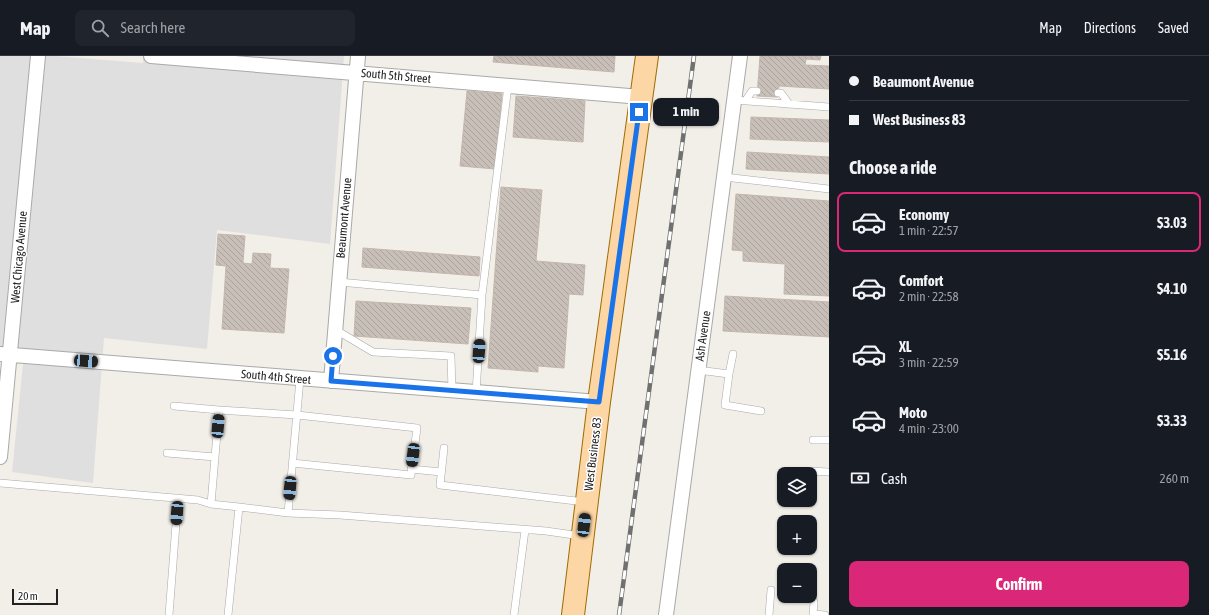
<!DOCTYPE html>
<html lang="en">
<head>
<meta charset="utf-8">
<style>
	:root { --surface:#171b24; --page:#20242c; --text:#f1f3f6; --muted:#9ea1a6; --line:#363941; --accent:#db2777 }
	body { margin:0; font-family:"Asap Condensed",sans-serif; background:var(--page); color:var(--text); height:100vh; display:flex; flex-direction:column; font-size:15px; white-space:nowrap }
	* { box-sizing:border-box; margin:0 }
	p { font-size:13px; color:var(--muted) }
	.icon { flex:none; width:22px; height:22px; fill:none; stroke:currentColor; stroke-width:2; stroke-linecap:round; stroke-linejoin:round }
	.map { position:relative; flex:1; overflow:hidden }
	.panel { display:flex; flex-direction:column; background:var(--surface); width:380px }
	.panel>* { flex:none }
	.guide { display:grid; align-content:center; height:88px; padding:0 20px; background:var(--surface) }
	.controls { position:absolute; left:777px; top:411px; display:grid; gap:8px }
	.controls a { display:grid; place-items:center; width:40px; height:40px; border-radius:8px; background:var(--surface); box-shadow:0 1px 3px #0004; font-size:20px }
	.scale { position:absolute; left:12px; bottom:10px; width:46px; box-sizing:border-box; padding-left:4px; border:2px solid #222; border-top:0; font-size:11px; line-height:14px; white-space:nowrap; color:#222; -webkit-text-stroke:3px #fff; paint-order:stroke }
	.end { position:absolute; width:18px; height:18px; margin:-9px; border:5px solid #1a73e8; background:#fff; box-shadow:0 0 0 2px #fff }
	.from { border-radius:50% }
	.bubble { position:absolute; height:28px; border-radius:8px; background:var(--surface); box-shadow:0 1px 3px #0004; font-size:13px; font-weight:700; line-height:28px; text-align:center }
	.car { position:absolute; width:12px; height:24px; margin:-12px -6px; border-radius:5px; box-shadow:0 0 3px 1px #0007; background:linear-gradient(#222 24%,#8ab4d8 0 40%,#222 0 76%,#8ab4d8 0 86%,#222 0) }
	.guide b { display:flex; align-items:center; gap:14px; height:38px; font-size:15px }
	.guide b+b { border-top:1px solid var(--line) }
	.guide i { width:10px; height:10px; background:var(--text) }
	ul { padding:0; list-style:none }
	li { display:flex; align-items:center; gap:12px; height:60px; margin:0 8px 6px; padding:0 12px; border:2px solid transparent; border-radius:8px }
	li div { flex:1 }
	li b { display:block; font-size:15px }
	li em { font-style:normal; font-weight:700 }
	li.on { border-color:var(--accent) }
	li>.icon { width:36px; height:36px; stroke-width:1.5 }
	h2 { padding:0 20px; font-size:18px; line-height:48px }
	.pay { display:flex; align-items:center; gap:10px; height:44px; padding:0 20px; font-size:15px }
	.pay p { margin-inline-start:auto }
	.primary-button { display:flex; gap:8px; margin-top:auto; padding:8px 20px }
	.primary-button a { flex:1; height:46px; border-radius:8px; background:var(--accent); color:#fff; font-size:16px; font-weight:700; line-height:46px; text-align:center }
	header { display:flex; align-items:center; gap:24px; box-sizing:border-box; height:56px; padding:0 20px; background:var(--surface); border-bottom:1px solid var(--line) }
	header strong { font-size:19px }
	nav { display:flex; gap:22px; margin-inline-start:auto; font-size:14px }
	.search { width:280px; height:36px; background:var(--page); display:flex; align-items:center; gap:10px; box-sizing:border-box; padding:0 14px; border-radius:8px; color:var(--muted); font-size:15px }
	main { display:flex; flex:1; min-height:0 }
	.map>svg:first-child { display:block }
</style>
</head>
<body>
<header>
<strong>Map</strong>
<div class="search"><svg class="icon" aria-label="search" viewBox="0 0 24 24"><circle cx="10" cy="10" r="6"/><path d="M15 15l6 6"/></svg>Search here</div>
<nav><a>Map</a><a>Directions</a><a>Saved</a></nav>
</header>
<main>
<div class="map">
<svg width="829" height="559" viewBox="0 0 829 559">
	<defs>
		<pattern id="building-back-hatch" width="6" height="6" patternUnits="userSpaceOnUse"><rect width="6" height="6" fill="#c7bfb8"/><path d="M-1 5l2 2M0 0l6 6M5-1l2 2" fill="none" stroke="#aba49e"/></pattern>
	</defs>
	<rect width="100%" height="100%" fill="#f2efe9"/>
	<path fill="#e0dfdf" d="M0,0H56L143,7V0H344L330,188L217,174L207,293L104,282L93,427L12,416L23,308L0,305Z"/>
	<path fill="url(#building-back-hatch)" stroke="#c4b6ab" d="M494,0H615L614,16L493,6Z
		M760,0H821L820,4L806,3L805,9L829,10V33L779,30L778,41L757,40Z
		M467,35L502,38L495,113L460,110Z
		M516,40L585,45L583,86L513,81Z
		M751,61L829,64V86L750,83Z
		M747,96L829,101V118L746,113Z
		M501,131L542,134L536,205L585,209L583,239L569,238L564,312L538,310V316L488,312Z
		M736,138L829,145V240L784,238L785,208L743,205V195L732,194Z
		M218,178L245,180L243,207L252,208L253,197L271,198L270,212L289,213L284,277L222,273L226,210L216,209Z
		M363,192L480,201L479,220L362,211Z
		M725,240L829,246V281L723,275Z
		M356,245L471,252L468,288L354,280Z"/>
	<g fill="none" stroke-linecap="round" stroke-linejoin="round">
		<g stroke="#a9a9a9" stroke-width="8">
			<path id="service" d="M778,37H781L789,48
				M734,44L829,51
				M746,44L752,35H757
				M724,121L829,133
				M339,226L482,239L476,337
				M482,239L508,30
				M336,274L373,296L451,300L452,335
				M698,314L729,318L725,349L761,355
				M729,318L733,298
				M174,350L219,354
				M813,384H829
				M444,392L440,429L585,446
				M167,397L215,401
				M411,413L441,416
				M809,415L829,416
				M0,427L198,444L211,448
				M239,451L211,448L219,354L297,359L417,372L411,419L292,407
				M288,457L300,323
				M813,558L825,559
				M169,559L178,442
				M228,559L239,451L288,457L340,459L546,475L581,480
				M514,559L525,474
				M769,559L771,534
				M813,559L814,546"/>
		</g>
		<g stroke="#a9a9a9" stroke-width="16">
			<path id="minor" d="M151,0L641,41
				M0,298L599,346
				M331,325L358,0
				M0,401L38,0
				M666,559L740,0"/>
		</g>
		<g stroke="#a06b00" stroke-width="24">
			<path id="primary" d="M573,559L599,346L647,0"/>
		</g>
		<use href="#service" stroke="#fff" stroke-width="7"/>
		<use href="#minor" stroke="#fff" stroke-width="14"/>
		<use href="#primary" stroke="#fcd6a4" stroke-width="22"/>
		<g stroke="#707070" stroke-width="4.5">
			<path id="rail" d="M619,559L694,0"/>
		</g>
		<use href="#rail" stroke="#fff" stroke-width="3" stroke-dasharray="9" stroke-linecap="butt"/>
	</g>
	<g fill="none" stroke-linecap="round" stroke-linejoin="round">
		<path stroke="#1a73e8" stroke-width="5" d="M333,300L331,325L599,346L639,56"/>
	</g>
	<g text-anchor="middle" stroke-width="3" stroke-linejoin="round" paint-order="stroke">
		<g font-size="12" fill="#222" stroke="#fff">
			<text transform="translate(396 20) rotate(5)" y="4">South 5th Street</text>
			<text transform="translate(344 162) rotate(-85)" y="4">Beaumont Avenue</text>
			<text transform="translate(19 201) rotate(-85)" y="4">West Chicago Avenue</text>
			<text transform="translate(703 280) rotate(-82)" y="4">Ash Avenue</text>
			<text transform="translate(276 321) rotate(5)" y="4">South 4th Street</text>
			<text transform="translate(593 398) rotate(-83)" y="4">West Business 83</text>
		</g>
	</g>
</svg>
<div class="controls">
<a><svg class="icon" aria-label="layers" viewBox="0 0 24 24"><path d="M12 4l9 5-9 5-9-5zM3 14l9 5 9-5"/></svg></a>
<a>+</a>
<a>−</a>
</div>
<div class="scale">20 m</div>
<i class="end from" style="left:333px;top:300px"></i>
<i class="end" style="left:639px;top:56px"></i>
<div class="bubble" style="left:653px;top:42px;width:66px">1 min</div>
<i class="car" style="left:479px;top:295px;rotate:4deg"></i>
<i class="car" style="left:86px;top:305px;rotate:94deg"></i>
<i class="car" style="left:218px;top:370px;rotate:5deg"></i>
<i class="car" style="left:413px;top:399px;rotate:187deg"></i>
<i class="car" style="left:290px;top:432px;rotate:185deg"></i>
<i class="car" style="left:177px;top:457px;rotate:184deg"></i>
<i class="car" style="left:584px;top:469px;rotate:7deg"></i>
</div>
<section class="panel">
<div class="guide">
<b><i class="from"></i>Beaumont Avenue</b>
<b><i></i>West Business 83</b>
</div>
<h2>Choose a ride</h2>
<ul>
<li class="on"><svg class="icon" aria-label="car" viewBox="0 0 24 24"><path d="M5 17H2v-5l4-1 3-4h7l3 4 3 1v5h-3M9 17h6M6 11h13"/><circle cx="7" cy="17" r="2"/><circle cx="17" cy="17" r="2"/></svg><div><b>Economy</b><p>1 min · 22:57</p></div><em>$3.03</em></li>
<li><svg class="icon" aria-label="car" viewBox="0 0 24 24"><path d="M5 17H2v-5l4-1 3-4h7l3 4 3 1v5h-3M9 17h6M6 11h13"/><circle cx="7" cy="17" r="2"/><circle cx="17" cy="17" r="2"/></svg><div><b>Comfort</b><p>2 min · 22:58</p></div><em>$4.10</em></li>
<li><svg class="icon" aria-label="car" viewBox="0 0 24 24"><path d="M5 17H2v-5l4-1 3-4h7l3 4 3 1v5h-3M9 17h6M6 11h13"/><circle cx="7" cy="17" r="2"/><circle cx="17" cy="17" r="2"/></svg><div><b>XL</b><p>3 min · 22:59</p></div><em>$5.16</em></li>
<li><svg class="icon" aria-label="car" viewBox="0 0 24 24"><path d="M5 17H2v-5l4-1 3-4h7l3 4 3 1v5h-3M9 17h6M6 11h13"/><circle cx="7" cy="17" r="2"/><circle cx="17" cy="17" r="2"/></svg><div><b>Moto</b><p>4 min · 23:00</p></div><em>$3.33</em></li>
</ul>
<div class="pay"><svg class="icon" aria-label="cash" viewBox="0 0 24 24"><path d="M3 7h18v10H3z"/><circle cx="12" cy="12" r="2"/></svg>Cash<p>260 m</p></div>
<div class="primary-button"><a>Confirm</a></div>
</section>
</main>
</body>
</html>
